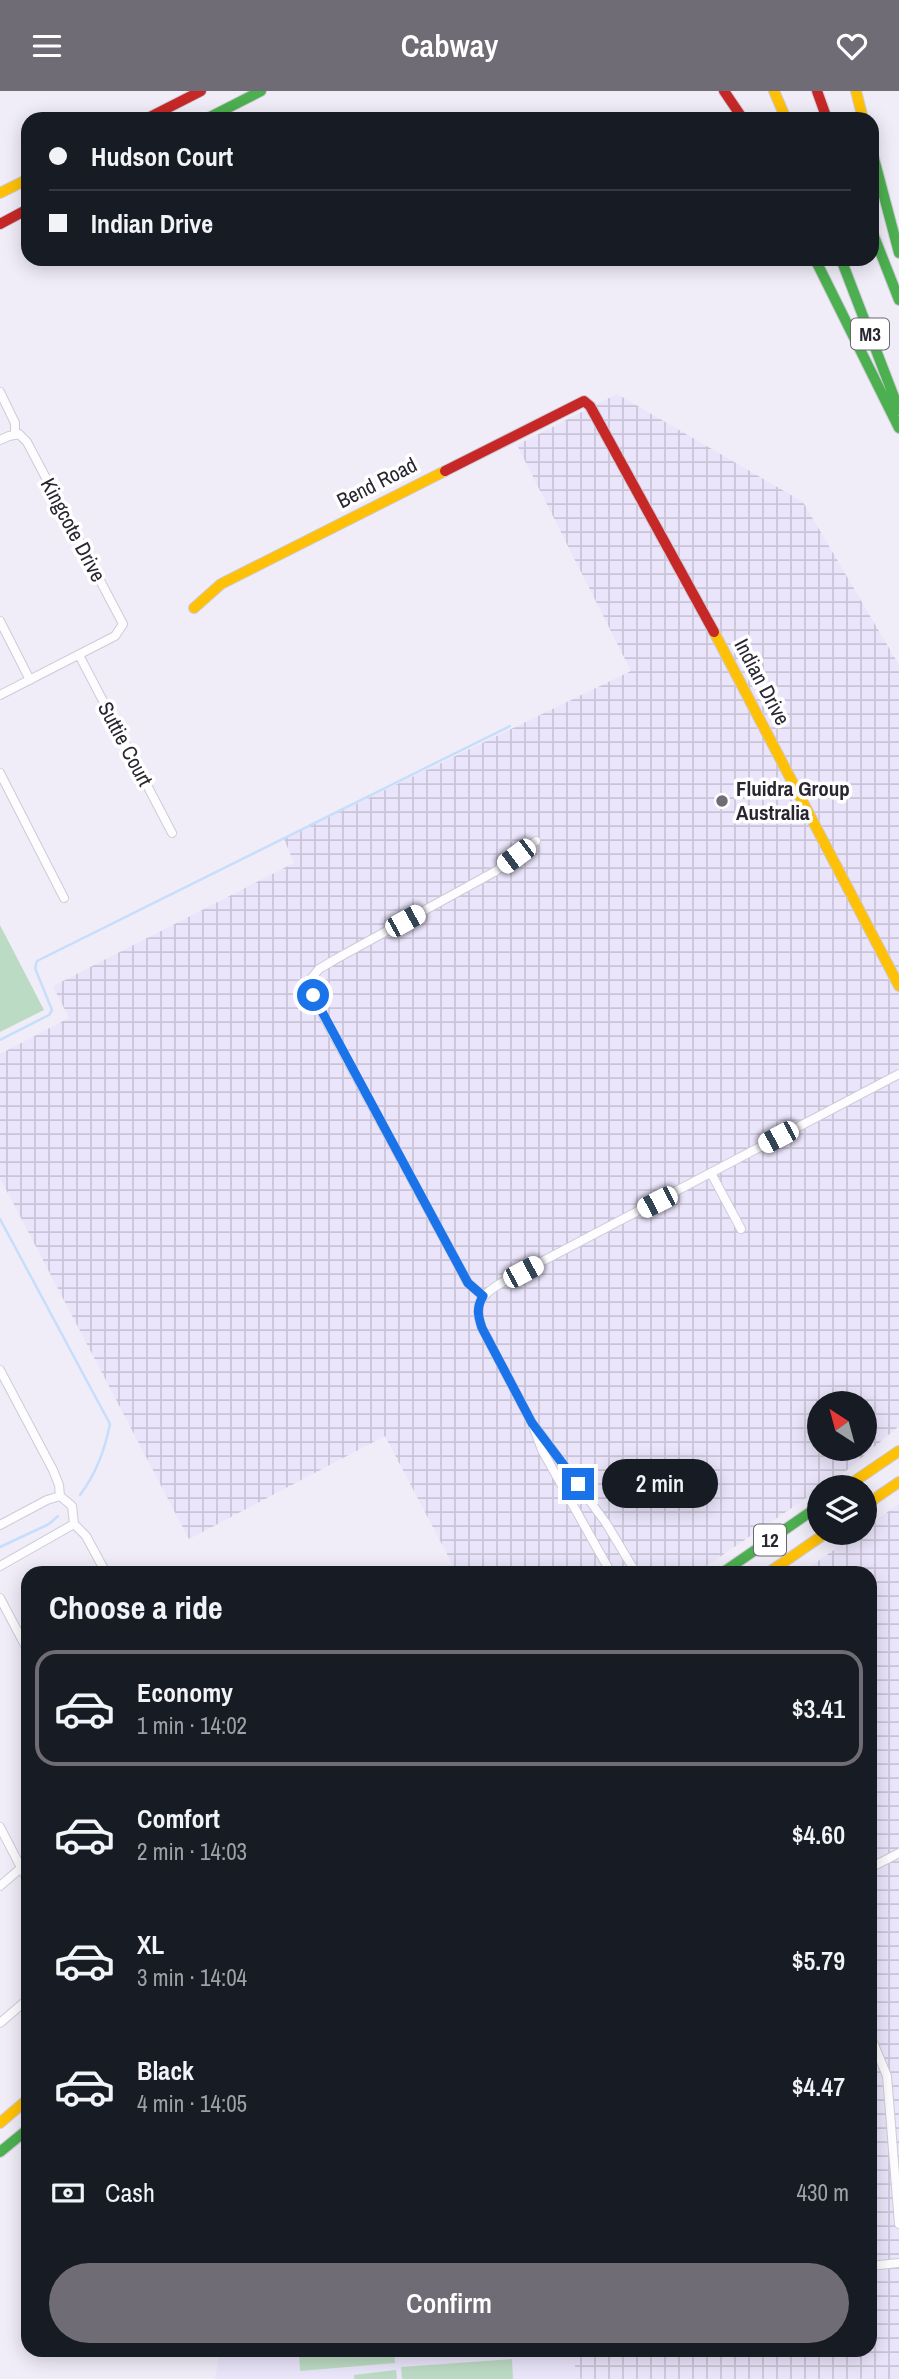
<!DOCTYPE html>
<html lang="en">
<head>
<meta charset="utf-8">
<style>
	:root { --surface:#171b24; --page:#242831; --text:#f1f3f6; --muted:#9ea1a6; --line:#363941; --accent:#6f6c76 }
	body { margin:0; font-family:"Archivo Narrow",sans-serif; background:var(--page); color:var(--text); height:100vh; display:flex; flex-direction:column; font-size:26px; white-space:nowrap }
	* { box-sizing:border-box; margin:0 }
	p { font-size:23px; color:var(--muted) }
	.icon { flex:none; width:38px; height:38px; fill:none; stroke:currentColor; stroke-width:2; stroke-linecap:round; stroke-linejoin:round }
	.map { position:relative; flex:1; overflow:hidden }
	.side { position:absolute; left:21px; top:1475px; width:856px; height:791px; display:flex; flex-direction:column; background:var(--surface); border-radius:21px; box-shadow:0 4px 18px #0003 }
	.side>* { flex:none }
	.banner { position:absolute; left:21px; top:21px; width:858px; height:154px; border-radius:21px; box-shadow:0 4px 18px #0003; display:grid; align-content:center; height:154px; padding:0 28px; background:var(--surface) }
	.needle { width:46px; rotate:324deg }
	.controls { position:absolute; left:807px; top:1300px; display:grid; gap:14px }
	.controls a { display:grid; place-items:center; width:70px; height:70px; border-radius:50%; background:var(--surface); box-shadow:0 4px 18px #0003; font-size:35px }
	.end { position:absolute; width:32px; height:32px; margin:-16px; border:9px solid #1a73e8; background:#fff; box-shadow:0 0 0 4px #fff }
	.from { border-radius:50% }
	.bubble { position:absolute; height:49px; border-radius:24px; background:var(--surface); box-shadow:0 4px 18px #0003; font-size:23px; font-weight:600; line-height:49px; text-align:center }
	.car { position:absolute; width:21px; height:42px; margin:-21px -10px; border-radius:9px; box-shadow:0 0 5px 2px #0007; background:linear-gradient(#fff 24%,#345 0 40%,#fff 0 76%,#345 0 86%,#fff 0) }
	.banner b { display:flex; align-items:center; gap:24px; height:66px; font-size:26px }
	.banner b+b { border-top:2px solid var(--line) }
	.banner i { width:18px; height:18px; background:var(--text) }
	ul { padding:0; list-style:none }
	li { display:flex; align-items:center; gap:21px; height:116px; margin:0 14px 10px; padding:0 14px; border:4px solid transparent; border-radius:21px }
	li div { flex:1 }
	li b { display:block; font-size:26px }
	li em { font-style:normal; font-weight:600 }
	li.active { border-color:var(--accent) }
	li>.icon { width:63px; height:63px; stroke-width:1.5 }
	h2 { padding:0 28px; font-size:32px; line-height:84px }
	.pay { display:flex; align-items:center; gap:18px; height:77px; padding:0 28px; font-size:26px }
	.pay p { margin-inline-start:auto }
	.primary-button { display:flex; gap:14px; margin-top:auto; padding:14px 28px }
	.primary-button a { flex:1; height:80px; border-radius:42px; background:var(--accent); color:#fff; font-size:28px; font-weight:600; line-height:80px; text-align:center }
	header { display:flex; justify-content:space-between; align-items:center; height:91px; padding:0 28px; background:var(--accent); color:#fff; font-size:32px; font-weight:600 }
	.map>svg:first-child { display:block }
</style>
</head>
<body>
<header><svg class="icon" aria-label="menu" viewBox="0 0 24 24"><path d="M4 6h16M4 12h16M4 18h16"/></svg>Cabway<svg class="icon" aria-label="heart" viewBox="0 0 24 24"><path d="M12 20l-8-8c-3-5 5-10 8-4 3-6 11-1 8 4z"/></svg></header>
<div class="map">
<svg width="899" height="2288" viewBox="0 0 899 2288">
	<defs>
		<pattern id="industrial-grid" width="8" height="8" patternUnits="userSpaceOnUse" patternTransform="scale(1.75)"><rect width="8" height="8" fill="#eae5fa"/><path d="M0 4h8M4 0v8" fill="none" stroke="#c9c4d7"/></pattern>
	</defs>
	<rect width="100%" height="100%" fill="#f0edf9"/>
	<path fill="#eae5fa" d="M220,2259H566L581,2288H215Z"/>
	<path fill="url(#industrial-grid)" fill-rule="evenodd" d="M617,303L803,411L899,574V1335L846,1380L696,1482H663L656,1476L647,1482H457L385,1345L189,1448L0,1087V963L69,927L53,895L294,772L284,748L631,580L517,354ZM819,1312H864V1358H819Z
		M899,1413V2288H581L567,2259H870V1482H801L858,1442H864L865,1437Z"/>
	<path fill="#bcdbc4" d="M0,834L44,919L0,941Z
		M299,2259H394L395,2272L300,2280Z
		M512,2268L513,2288H402L401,2276Z
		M396,2279L397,2288H354V2284Z"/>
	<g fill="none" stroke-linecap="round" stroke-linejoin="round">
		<path stroke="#c6defc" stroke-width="2.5" d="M0,949L49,924L52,919L35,877L37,870L510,635
			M0,1128L110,1333C105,1358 96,1383 80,1404
			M0,1456L49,1433L58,1425"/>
		<g stroke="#cecbd6" stroke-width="10">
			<path id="street" d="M0,301L15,332V344
				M0,349L9,345L19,343L27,351L123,533L115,545L0,604
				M0,530L30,589
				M79,564L172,742
				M0,682L64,807
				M711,1082L741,1138
				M483,1205L468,1192L319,917L313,904L310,889L319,878L334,869L496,780L536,750
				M0,1279L53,1379L59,1394L60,1405L72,1415L74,1433
				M537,1338L606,1432L636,1482
				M74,1433L86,1445L106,1482
				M0,1434L47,1409L60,1405
				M0,1475L74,1433
				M611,1482L542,1359L532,1332L482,1237C473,1213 480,1205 501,1192L899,983
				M0,1507L28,1560
				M0,1736L28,1790
				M870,1777L899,1762
				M0,1795L21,1777
				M0,1932L28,1908
				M870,1944L887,1985L899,2133
				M870,2175L899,2172"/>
		</g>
		<g stroke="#cecbd6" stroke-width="12">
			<path id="fast" d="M206,28L261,0
				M872,60L899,162
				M872,140L899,209
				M815,168L899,337
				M841,168L899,319
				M635,1480L638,1482
				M722,1482L819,1415
				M0,2061L28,2038"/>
		</g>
		<g stroke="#cecbd6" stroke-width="12">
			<path id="slow" d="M774,0L786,28
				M856,0L863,28
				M0,102L28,88
				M194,517L221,493L445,380
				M714,541L899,895
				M846,1396L899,1360
				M864,1415L899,1391
				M768,1482L826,1442
				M0,2032L28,2008"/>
		</g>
		<g stroke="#cecbd6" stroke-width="12">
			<path id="jam" d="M724,0L743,28
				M817,0L827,28
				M146,28L201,0
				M0,133L28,118
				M445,380L584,310L590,315L714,541"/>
		</g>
		<use href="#street" stroke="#fdfcfe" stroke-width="8"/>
		<use href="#fast" stroke="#4caf50" stroke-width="10"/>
		<use href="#slow" stroke="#ffc107" stroke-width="10"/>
		<use href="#jam" stroke="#c62828" stroke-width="10"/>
	</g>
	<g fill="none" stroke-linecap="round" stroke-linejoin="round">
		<path stroke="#1a73e8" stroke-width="9" d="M313,904L468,1192L483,1205C476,1217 478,1225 482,1237L532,1332L578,1393"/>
	</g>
	<circle fill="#6f6c76" stroke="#fff" stroke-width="2.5" cx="722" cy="710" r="7"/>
	<g text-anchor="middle" stroke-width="7" stroke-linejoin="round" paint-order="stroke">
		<g fill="#fff" stroke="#69676e" stroke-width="2">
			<rect x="851" y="227.5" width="38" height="31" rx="5"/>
			<rect x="754" y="1433.5" width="32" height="31" rx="5"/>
		</g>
		<g font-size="19" font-weight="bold" fill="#292630">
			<text x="870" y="250">M3</text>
			<text x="770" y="1456">12</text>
		</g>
		<g font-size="21" fill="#292630" stroke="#fff">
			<text transform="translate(377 392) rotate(-27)" y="7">Bend Road</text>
			<text transform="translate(73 439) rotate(62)" y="7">Kingcote Drive</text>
			<text transform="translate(762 591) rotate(62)" y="7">Indian Drive</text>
			<text transform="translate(125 653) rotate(62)" y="7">Suttie Court</text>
		</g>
		<g font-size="21" font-weight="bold" fill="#292630" stroke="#fff" text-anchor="start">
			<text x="736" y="705">Fluidra Group<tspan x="736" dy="24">Australia</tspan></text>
		</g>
	</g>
</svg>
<div class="controls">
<a><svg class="needle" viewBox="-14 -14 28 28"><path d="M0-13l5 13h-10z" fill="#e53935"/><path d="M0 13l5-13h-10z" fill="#9ea1a6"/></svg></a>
<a><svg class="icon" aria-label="layers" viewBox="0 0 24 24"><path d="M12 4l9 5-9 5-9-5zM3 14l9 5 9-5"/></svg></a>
</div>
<i class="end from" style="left:313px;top:904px"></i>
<i class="end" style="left:578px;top:1393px"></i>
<div class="bubble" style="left:602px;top:1368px;width:116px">2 min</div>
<i class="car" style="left:516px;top:765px;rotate:233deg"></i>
<i class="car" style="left:405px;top:830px;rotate:61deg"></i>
<i class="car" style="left:778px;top:1046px;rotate:242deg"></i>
<i class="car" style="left:657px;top:1111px;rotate:243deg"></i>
<i class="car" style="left:523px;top:1181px;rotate:62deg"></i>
<div class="banner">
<b><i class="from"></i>Hudson Court</b>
<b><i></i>Indian Drive</b>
</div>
<section class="side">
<h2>Choose a ride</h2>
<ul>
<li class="active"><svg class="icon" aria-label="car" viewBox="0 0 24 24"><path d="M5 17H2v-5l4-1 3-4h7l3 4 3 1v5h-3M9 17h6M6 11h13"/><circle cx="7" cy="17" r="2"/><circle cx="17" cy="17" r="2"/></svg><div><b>Economy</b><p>1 min · 14:02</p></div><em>$3.41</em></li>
<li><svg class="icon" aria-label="car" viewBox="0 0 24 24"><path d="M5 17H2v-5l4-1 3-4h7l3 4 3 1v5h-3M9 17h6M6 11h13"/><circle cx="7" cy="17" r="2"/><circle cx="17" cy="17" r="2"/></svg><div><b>Comfort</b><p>2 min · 14:03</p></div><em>$4.60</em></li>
<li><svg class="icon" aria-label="car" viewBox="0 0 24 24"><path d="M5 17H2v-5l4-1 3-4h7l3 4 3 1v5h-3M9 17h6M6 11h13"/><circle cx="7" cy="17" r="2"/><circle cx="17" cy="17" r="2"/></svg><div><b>XL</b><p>3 min · 14:04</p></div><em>$5.79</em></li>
<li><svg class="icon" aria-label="car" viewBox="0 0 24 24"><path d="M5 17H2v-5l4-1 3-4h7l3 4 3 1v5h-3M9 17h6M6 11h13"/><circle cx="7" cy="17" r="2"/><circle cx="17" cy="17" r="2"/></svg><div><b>Black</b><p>4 min · 14:05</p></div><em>$4.47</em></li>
</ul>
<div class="pay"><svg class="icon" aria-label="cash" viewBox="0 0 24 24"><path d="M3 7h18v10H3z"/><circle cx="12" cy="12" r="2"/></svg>Cash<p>430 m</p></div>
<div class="primary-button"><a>Confirm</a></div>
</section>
</div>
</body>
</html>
